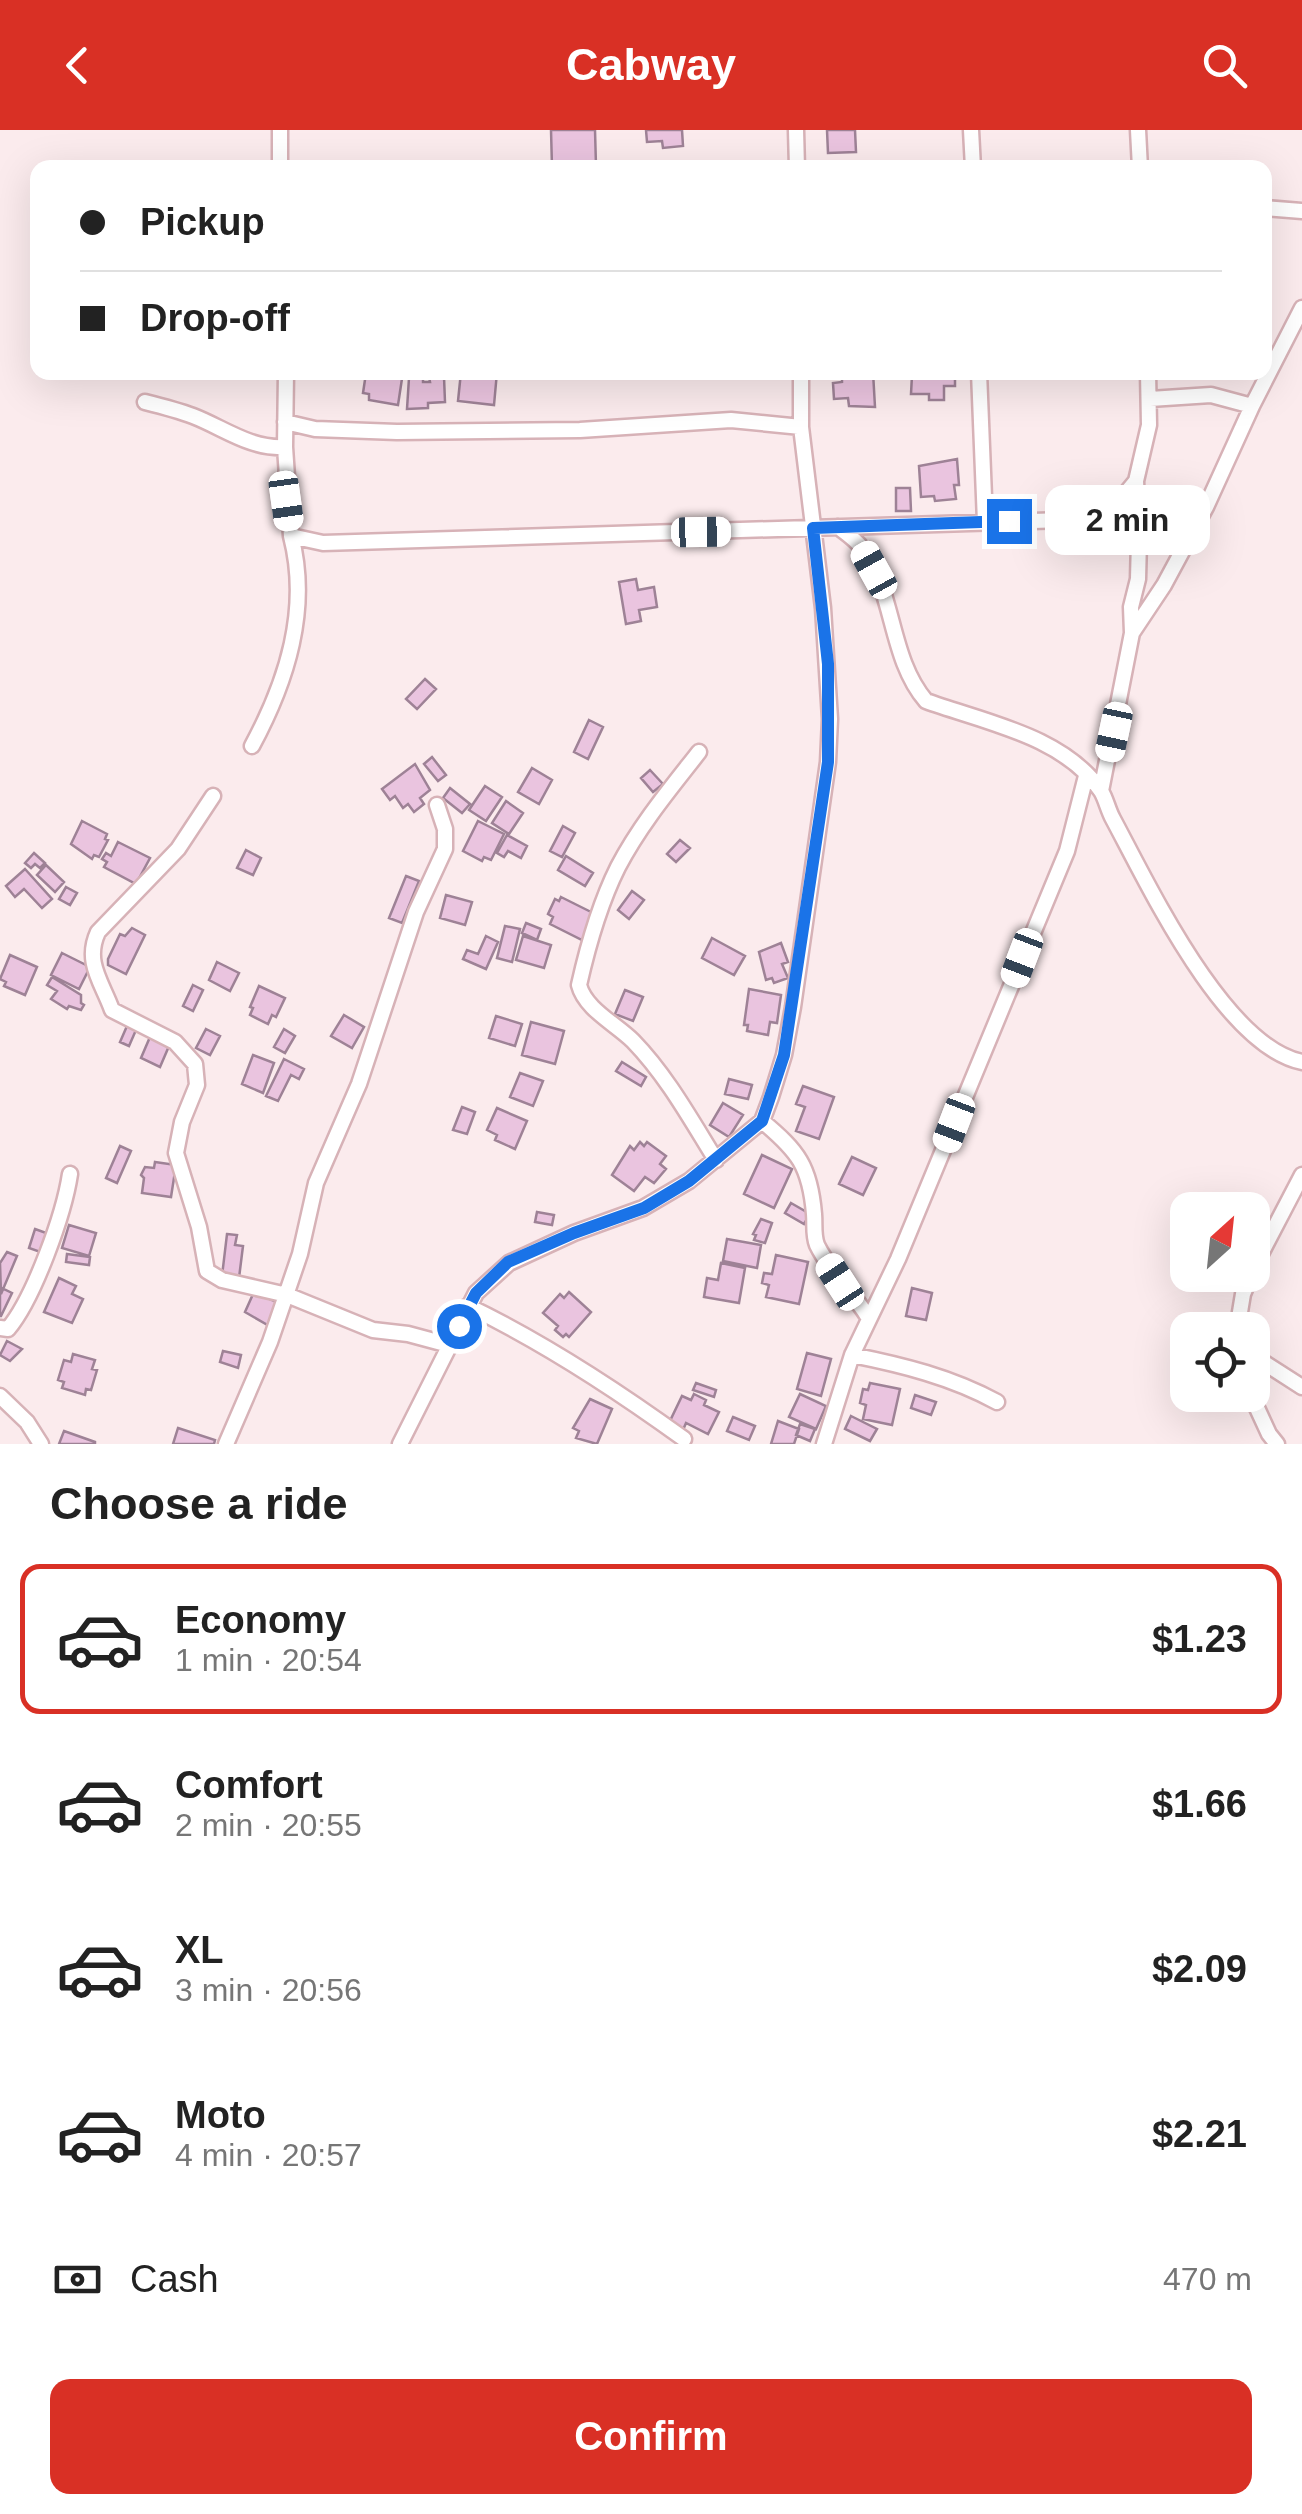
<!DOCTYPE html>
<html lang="en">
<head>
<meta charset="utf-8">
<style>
	:root { --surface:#fff; --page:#f2f2f2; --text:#222; --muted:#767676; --line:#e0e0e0; --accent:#d93025 }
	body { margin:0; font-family:Arial,sans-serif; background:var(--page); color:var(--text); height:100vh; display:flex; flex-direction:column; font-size:38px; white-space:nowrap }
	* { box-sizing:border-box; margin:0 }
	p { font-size:32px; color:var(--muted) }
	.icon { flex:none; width:55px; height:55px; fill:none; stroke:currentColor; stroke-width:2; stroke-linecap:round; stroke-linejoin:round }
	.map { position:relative; height:1314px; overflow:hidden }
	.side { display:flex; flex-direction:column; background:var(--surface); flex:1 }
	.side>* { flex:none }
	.hud { position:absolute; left:30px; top:30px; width:1242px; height:220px; border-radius:20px; box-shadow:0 10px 40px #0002; display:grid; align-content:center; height:220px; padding:0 50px; background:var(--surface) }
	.needle { width:65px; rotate:27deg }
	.tools { position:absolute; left:1170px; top:1062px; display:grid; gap:20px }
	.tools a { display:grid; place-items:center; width:100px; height:100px; border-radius:20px; background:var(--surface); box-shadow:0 10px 40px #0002; font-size:50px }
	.end { position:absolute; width:45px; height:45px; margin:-22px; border:12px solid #1a73e8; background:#fff; box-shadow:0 0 0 5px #fff }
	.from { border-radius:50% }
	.bubble { position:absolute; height:70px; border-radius:20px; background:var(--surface); box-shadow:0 10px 40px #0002; font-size:32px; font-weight:700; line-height:70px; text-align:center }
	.car { position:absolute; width:30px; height:60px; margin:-30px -15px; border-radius:12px; box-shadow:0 0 8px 2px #0007; background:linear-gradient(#fff 24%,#345 0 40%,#fff 0 76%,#345 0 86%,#fff 0) }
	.hud b { display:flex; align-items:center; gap:35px; height:95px; font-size:38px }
	.hud b+b { border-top:2px solid var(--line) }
	.hud i { width:25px; height:25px; background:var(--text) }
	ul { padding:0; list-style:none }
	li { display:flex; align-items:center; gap:30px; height:150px; margin:0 20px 15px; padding:0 30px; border:5px solid transparent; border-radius:20px }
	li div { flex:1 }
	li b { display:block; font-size:38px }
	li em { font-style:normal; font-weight:700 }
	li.on { border-color:var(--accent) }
	li>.icon { width:90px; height:90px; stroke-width:1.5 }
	h2 { padding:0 50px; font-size:45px; line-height:120px }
	.pay { display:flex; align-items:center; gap:25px; height:110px; padding:0 50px; font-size:38px }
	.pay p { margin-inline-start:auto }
	.cta { display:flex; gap:20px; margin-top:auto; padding:20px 50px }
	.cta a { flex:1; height:115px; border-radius:20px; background:var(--accent); color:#fff; font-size:40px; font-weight:700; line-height:115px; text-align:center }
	header { display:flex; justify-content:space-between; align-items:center; height:130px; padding:0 50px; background:var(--accent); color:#fff; font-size:45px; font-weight:700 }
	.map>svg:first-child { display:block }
</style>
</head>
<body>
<header><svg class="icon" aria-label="back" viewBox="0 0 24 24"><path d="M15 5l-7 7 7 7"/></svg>Cabway<svg class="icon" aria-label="search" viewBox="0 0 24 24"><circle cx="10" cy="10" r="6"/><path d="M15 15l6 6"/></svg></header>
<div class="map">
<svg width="1302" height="1314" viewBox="0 0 1302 1314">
	<rect width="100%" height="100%" fill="#fbebed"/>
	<path fill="#eac4df" stroke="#9e8296" stroke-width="2.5" d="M551,0H595L596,36L552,37Z
		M646,0H682L683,16L663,18L662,11L647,12Z
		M827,0H855L856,22L828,23Z
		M373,242H403L398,275L369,270V264L363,263L366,243Z
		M461,242H497L494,275L458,271Z
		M842,242H873L875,277L849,276L848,268L834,269L833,253L842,252Z
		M918,242H955V256H944V270H929V264H911L912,245L918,246Z
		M429,247H444L445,272L428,273V278L407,279L409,248H423V252H430Z
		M957,329L959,355H954L956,369L935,371L934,366L921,367L919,336Z
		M896,358H910L911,381H896Z
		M636,449L638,460L654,457L657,477L639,480L641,491L626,494L619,452Z
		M425,549L436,559L417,579L406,569Z
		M589,590L603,597L588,629L574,622Z
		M432,627L446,645L438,651L424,634Z
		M415,634L430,660L420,668L424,674L414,682L408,674L403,678L395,666L390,670L382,659Z
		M532,638L552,650L539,674L518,662Z
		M650,640L663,654L653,662L641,648Z
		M485,656L502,667L486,691L469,680Z
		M450,658L470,674L462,683L443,668Z
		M506,671L523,683L509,704L492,693Z
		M82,691L107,704L105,709L108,710L99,727L94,725L92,729L71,714Z
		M478,691L504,704L491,730L484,727L482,731L463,721Z
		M563,696L575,703L562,727L550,721Z
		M507,705L527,716L521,728L508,721L504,727L497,723Z
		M680,710L690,718L676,732L667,724Z
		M118,712L150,728L136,754L104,737L107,732L102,729L106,723L111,726Z
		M246,720L261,728L253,745L237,738Z
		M34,723L45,733L40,738L35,734L31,738L25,733Z
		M566,726L593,743L585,756L558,740Z
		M46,735L64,752L55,762L37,745Z
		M25,739L52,769L42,778L24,759L15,767L6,756Z
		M406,746L419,751L402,793L389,788Z
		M66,757L77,763L70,775L59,769Z
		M632,761L644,770L629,789L618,780Z
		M446,765L472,772L465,795L440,788Z
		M561,767L595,784L582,810L550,794L553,787L548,784L555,769L559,771Z
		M526,793L541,799L537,810L522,803Z
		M505,796L520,799L512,832L497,828Z
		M132,798L145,805L126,844L108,835V829L120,804L125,806Z
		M486,806L498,812L486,839L463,829L467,820L478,824Z
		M523,806L551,815L544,838L516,830Z
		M712,808L745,826L734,845L702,828Z
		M781,813L788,832L782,834L788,848L774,853L772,848L766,850L759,822Z
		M62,823L90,837L79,859L51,845Z
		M10,825L37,837L25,865L4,856L6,852L0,849Z
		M217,832L239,843L230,861L209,850Z
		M52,847L81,865V873L84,875L81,880L69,876L67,879L51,869L57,861L47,855Z
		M193,855L203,860L193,881L183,876Z
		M259,856L285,868L276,887L272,885L268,894L250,885L253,878L250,877Z
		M749,859L781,865L777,893L770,892L768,905L747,901L748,895H744Z
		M625,860L643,867L633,891L615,884Z
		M344,885L364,897L352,918L331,906Z
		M496,886L522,894L515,916L489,908Z
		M531,892L564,901L555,934L522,925Z
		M127,896L136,900L129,916L120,912Z
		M206,899L220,906L210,925L196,918Z
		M284,899L295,906L285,923L274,917Z
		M150,907L169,916L160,937L141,928Z
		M253,925L274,933L263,963L242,954Z
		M284,929L304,939L299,949L291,945L278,971L266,966Z
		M622,932L646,947L641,956L616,941Z
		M520,943L543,951L533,976L510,967Z
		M729,949L752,955L748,969L725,964Z
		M803,956L834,967L819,1009L796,1001L805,977L796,974Z
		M723,973L743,985L729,1007L710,995Z
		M462,977L475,982L467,1004L453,1000Z
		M497,978L527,991L515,1019L495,1010L497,1005L487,1000Z
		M640,1012L644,1016L647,1012L666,1026L660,1034L666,1039L654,1053L645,1047L634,1061L612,1045L630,1016L634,1020Z
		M120,1016L131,1021L117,1053L106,1048Z
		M762,1025L792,1039L774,1078L744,1064Z
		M852,1027L876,1038L863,1065L839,1054Z
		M155,1032L176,1035L171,1067L142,1063L144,1048L141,1045L145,1037L154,1038Z
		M791,1073L810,1084L804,1094L785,1083Z
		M537,1082L554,1085L552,1095L535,1092Z
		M761,1089L772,1093L765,1113L754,1110L756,1105L753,1104Z
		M69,1095L96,1103L89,1126L62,1118Z
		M35,1099L49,1104L43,1123L29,1118Z
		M227,1104L237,1105L235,1115L243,1116L239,1148L222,1146Z
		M727,1109L761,1115L757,1138L723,1131Z
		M7,1122L17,1126L1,1164L0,1133Z
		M67,1124L90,1127L89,1135L66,1132Z
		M776,1125L808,1132L799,1174L766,1167L769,1155L762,1153L764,1143L772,1144Z
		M721,1133L745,1138L739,1173L704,1167L707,1148L718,1150Z
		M59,1148L76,1156L72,1164L83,1169L72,1193L44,1182Z
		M0,1157L12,1163L1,1186H0Z
		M912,1158L932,1163L926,1190L906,1186Z
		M254,1162L281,1174L271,1197L245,1182Z
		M569,1162L591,1182L569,1207L566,1204L563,1207L555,1200L558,1196L543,1183L560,1164L564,1168Z
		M7,1211L22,1219L10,1231L0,1225Z
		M223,1221L241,1225L238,1238L220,1232Z
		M807,1223L831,1229L821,1266L797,1259Z
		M73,1224L95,1230L92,1239L97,1240L91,1260L86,1259L85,1265L62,1258L64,1252L58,1250L64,1230L71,1232Z
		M696,1253L716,1260L714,1267L693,1260Z
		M870,1253L900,1259L892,1295L863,1289L866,1275L860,1273L863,1259L868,1260Z
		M694,1264L706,1270L704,1275L719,1282L708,1304L686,1293L683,1300L669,1293L682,1266L691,1270Z
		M800,1264L826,1276L816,1299L789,1287Z
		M915,1265L936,1272L931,1285L911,1278Z
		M590,1269L612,1279L597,1314L576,1308L579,1301L573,1298Z
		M851,1286L877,1299L870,1311L845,1299Z
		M733,1287L755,1296L749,1310L727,1301Z
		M778,1291L799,1299L794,1314H771Z
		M800,1294L815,1299L810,1311L796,1305Z
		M178,1298L215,1310L214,1314H173Z
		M64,1301L95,1312V1314H59Z"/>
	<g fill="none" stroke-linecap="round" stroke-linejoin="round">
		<g stroke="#d7b2b7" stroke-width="19">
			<path id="street" d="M796,0L797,38
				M971,0L973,38
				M1138,0L1140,38
				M280,38V0
				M1265,78L1302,81
				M286,242L285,317L291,406L323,413L1065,390C1105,387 1111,382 1136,351
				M979,242L985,392
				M1150,269L1211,265L1252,276
				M145,272C161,276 177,280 193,286C224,298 250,319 285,317
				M285,292L315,299L397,302L580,300L731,290L801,297
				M838,397C846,403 856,410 862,418C895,462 889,528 926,571C984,592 1064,606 1101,661C1106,669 1108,680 1113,689C1149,756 1224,916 1302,932
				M1132,503L1131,477L1138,449L1139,410L1136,351L1149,295L1148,242
				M252,616C287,551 310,479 291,406
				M699,622C670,659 640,695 618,737C600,773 588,815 579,855C585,879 616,894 633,911C667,946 691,990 716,1030
				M1101,661L1132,503L1164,455L1206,377L1252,276L1302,178
				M213,666L178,719L98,802C84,832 102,852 112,880L175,912L195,934L197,955L182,992L176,1023L199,1097L207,1141L222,1150L287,1165L373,1200L408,1204L449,1215
				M762,991C798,1021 810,1036 814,1084C815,1095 813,1105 817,1115C830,1142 852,1161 868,1187
				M1252,1141L1302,1045
				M468,1176C545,1213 615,1259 684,1309
				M0,1198L8,1199C34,1168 64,1084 70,1044
				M1237,1200L1243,1164L1251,1145
				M852,1225C902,1235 951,1247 997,1272
				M1252,1225L1302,1257
				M1251,1265L1269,1304L1277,1314
				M0,1266L27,1292L41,1314
				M226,1314L270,1212L300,1124L316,1053L359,954L416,782L445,719V699L437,675
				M400,1314L476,1163L509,1133L574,1103L643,1078L689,1051L762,991L771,967L784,925L793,877L828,632L830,589L823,478L801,297V242
				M824,1314L852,1225L898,1129L1067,721L1086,646"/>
		</g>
		<use href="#street" stroke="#fff" stroke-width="14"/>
	</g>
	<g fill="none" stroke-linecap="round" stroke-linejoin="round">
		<path stroke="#1a73e8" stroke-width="12" d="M459,1196L476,1163L508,1132L574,1103L644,1078L689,1051L762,991L784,925L828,632V534L813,398L1009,391"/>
	</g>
</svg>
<div class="tools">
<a><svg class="needle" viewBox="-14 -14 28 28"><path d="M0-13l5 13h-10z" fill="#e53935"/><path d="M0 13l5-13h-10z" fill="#767676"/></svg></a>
<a><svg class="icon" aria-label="locate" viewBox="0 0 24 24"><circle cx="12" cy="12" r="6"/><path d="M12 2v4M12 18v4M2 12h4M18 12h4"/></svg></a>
</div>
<i class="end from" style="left:459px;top:1196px"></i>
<i class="end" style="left:1009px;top:391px"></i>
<div class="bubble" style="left:1045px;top:355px;width:165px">2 min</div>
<i class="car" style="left:286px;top:371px;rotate:172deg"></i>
<i class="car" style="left:701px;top:402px;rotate:89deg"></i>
<i class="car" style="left:874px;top:440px;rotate:331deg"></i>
<i class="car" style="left:1114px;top:602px;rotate:192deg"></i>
<i class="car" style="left:1022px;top:828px;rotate:201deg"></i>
<i class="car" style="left:954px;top:993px;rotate:201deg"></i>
<i class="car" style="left:840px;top:1152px;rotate:327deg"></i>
<div class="hud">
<b><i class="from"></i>Pickup</b>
<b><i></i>Drop-off</b>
</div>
</div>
<section class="side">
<h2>Choose a ride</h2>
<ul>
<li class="on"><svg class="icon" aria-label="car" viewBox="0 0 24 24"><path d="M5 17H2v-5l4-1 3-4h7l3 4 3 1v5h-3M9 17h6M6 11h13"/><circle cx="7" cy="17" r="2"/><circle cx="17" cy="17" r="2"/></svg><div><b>Economy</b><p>1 min · 20:54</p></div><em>$1.23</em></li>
<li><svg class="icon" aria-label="car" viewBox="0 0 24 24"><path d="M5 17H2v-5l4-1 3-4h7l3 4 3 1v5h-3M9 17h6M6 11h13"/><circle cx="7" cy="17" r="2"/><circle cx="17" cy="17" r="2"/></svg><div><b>Comfort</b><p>2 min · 20:55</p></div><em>$1.66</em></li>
<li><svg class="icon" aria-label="car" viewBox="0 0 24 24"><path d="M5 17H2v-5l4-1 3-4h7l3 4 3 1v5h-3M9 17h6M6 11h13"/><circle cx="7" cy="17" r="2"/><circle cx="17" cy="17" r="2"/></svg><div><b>XL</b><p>3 min · 20:56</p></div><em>$2.09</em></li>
<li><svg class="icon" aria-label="car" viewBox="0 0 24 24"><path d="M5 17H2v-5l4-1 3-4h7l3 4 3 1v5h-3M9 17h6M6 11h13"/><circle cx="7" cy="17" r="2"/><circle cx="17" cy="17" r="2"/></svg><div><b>Moto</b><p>4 min · 20:57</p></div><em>$2.21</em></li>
</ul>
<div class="pay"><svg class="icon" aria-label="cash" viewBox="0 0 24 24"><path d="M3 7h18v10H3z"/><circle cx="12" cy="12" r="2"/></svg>Cash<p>470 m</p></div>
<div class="cta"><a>Confirm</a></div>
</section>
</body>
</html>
